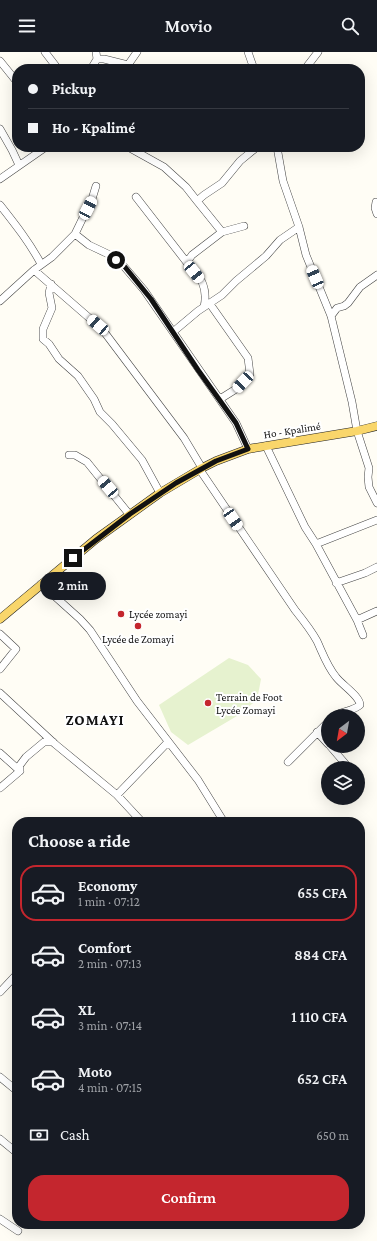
<!DOCTYPE html>
<html lang="en">
<head>
<meta charset="utf-8">
<style>
	:root { --surface:#171b24; --page:#20242c; --text:#f1f3f6; --muted:#9ea1a6; --line:#363941; --accent:#c4262e }
	body { margin:0; font-family:"Crimson Pro",serif; background:var(--page); color:var(--text); height:100vh; display:flex; flex-direction:column; font-size:15px; white-space:nowrap }
	* { box-sizing:border-box; margin:0 }
	p { font-size:13px; color:var(--muted) }
	.icon { flex:none; width:22px; height:22px; fill:none; stroke:currentColor; stroke-width:2; stroke-linecap:round; stroke-linejoin:round }
	.map { position:relative; flex:1; overflow:hidden }
	.drawer { position:absolute; left:12px; top:765px; width:353px; height:412px; display:flex; flex-direction:column; background:var(--surface); border-radius:16px; box-shadow:0 4px 16px #0002 }
	.drawer>* { flex:none }
	.banner { position:absolute; left:12px; top:12px; width:353px; height:88px; border-radius:16px; box-shadow:0 4px 16px #0002; display:grid; align-content:center; height:88px; padding:0 16px; background:var(--surface) }
	.needle { width:26px; rotate:211deg }
	.fabs { position:absolute; left:321px; top:657px; display:grid; gap:8px }
	.fabs a { display:grid; place-items:center; width:44px; height:44px; border-radius:50%; background:var(--surface); box-shadow:0 4px 16px #0002; font-size:20px }
	.end { position:absolute; width:18px; height:18px; margin:-9px; border:5px solid #111; background:#fff; box-shadow:0 0 0 2px #fff }
	.from { border-radius:50% }
	.bubble { position:absolute; height:28px; border-radius:14px; background:var(--surface); box-shadow:0 4px 16px #0002; font-size:13px; font-weight:600; line-height:28px; text-align:center }
	.car { position:absolute; width:12px; height:24px; margin:-12px -6px; border-radius:5px; box-shadow:0 0 3px 1px #0007; background:linear-gradient(#fff 24%,#345 0 40%,#fff 0 76%,#345 0 86%,#fff 0) }
	.banner b { display:flex; align-items:center; gap:14px; height:38px; font-size:15px }
	.banner b+b { border-top:1px solid var(--line) }
	.banner i { width:10px; height:10px; background:var(--text) }
	ul { padding:0; list-style:none }
	li { display:flex; align-items:center; gap:12px; height:56px; margin:0 8px 6px; padding:0 8px; border:2px solid transparent; border-radius:16px }
	li div { flex:1 }
	li b { display:block; font-size:15px }
	li em { font-style:normal; font-weight:600 }
	li.current { border-color:var(--accent) }
	li>.icon { width:36px; height:36px; stroke-width:1.5 }
	h2 { padding:0 16px; font-size:18px; line-height:48px }
	.pay { display:flex; align-items:center; gap:10px; height:44px; padding:0 16px; font-size:15px }
	.pay p { margin-inline-start:auto }
	.primary-button { display:flex; gap:8px; margin-top:auto; padding:8px 16px }
	.primary-button a { flex:1; height:46px; border-radius:16px; background:var(--accent); color:#fff; font-size:16px; font-weight:600; line-height:46px; text-align:center }
	header { display:flex; justify-content:space-between; align-items:center; height:52px; padding:0 16px; background:var(--surface); font-size:18px; font-weight:600 }
	.map>svg:first-child { display:block }
</style>
</head>
<body>
<header><svg class="icon" aria-label="menu" viewBox="0 0 24 24"><path d="M4 6h16M4 12h16M4 18h16"/></svg>Movio<svg class="icon" aria-label="search" viewBox="0 0 24 24"><circle cx="10" cy="10" r="6"/><path d="M15 15l6 6"/></svg></header>
<div class="map">
<svg width="377" height="1189" viewBox="0 0 377 1189">
	<rect width="100%" height="100%" fill="#fffdf5"/>
	<path fill="#e6f2cf" d="M229,606L248,613L261,627L257,648L237,664L188,693L171,680L159,653Z"/>
	<g fill="none" stroke-linecap="round" stroke-linejoin="round">
		<g stroke="#444" stroke-width="8">
			<path id="minor" d="M45,0L58,17
				M248,0L254,17
				M97,7H104L128,13L137,0
				M0,9L17,30
				M91,17L97,7L96,0
				M305,17L318,0
				M0,77L12,98L19,113
				M128,95L164,115L186,135L197,149
				M277,95L283,129L299,175L306,203L331,264L352,350L357,379L369,416L368,425L369,435L377,451
				M0,127L46,95
				M136,145L202,230C206,239 206,246 204,255L198,259L173,280
				M376,150L375,156L377,162
				M0,153C15,172 30,191 41,212
				M222,180L197,149L204,143L222,131L240,109L257,95
				M75,182L89,193L108,202L121,211L144,238L236,371L248,397
				M187,210L192,203L222,180L244,174
				M34,218L102,277L184,386L202,416
				M51,232L49,241L52,256L43,277V287L49,292L59,307L78,324L94,347L100,360L112,372L142,408L160,441
				M0,249L34,218L52,205L75,182L92,147L96,134
				M210,252L248,306L250,322L236,337L220,347
				M204,255L222,243L236,229L266,204L280,188L299,175
				M331,264L337,256L344,254L348,251L360,235L377,223
				M266,394L305,475L316,492L357,568L363,583
				M69,403H75L87,410L129,462
				M200,418L295,558C303,568 311,578 317,589C323,602 327,614 336,625C342,633 360,644 360,653C355,658 341,660 334,664
				M316,492L377,468
				M336,531L365,521L377,515
				M41,532L80,567L90,578L137,649L198,728L224,770
				M357,568L377,559
				M0,582L16,597L0,617
				M0,641L55,692L117,743L142,770
				M317,680L328,692
				M330,694L349,716
				M0,701L20,719
				M288,710L328,670
				M0,736L20,719V713L26,705L44,690H53
				M117,743L168,690
				M0,940L17,922
				M0,1025L17,1039
				M0,1087L17,1101
				M0,1167L18,1179"/>
		</g>
		<g stroke="#222" stroke-width="9">
			<path id="major" d="M0,567L96,487L160,441L202,416L216,409L248,397L357,379L377,374"/>
		</g>
		<use href="#minor" stroke="#fff" stroke-width="7"/>
		<use href="#major" stroke="#f9d66b" stroke-width="8"/>
	</g>
	<g fill="none" stroke-linecap="round" stroke-linejoin="round">
		<path stroke="#111" stroke-width="5" d="M73,506L130,462L176,431L216,409L248,397L236,371L198,318L151,247L125,215L116,208"/>
	</g>
	<g fill="#c4262e" stroke="#fff" stroke-width="1.5">
		<circle cx="121" cy="562" r="4"/>
		<circle cx="138" cy="574" r="4"/>
		<circle cx="208" cy="651" r="4"/>
	</g>
	<g text-anchor="middle" stroke-width="4" stroke-linejoin="round" paint-order="stroke">
		<g font-size="11" fill="#111" stroke="#fff">
			<text transform="translate(292 378) rotate(-9)" y="4">Ho - Kpalimé</text>
		</g>
		<g font-size="11" fill="#111" stroke="#fff" text-anchor="start">
			<text x="129" y="566">Lycée zomayi</text>
			<text x="138" y="591" text-anchor="middle">Lycée de Zomayi</text>
			<text x="216" y="649">Terrain de Foot<tspan x="216" dy="13">Lycée Zomayi</tspan></text>
		</g>
		<g font-size="15" font-weight="bold" letter-spacing="1" fill="#111" stroke="#fff">
			<text x="95" y="673">ZOMAYI</text>
		</g>
	</g>
</svg>
<div class="fabs">
<a><svg class="needle" viewBox="-14 -14 28 28"><path d="M0-13l5 13h-10z" fill="#e53935"/><path d="M0 13l5-13h-10z" fill="#9ea1a6"/></svg></a>
<a><svg class="icon" aria-label="layers" viewBox="0 0 24 24"><path d="M12 4l9 5-9 5-9-5zM3 14l9 5 9-5"/></svg></a>
</div>
<i class="end from" style="left:116px;top:208px"></i>
<i class="end" style="left:73px;top:506px"></i>
<div class="bubble" style="left:40px;top:520px;width:66px">2 min</div>
<i class="car" style="left:88px;top:156px;rotate:27deg"></i>
<i class="car" style="left:194px;top:220px;rotate:141deg"></i>
<i class="car" style="left:315px;top:225px;rotate:337deg"></i>
<i class="car" style="left:98px;top:273px;rotate:311deg"></i>
<i class="car" style="left:243px;top:330px;rotate:223deg"></i>
<i class="car" style="left:108px;top:435px;rotate:320deg"></i>
<i class="car" style="left:233px;top:467px;rotate:146deg"></i>
<div class="banner">
<b><i class="from"></i>Pickup</b>
<b><i></i>Ho - Kpalimé</b>
</div>
<section class="drawer">
<h2>Choose a ride</h2>
<ul>
<li class="current"><svg class="icon" aria-label="car" viewBox="0 0 24 24"><path d="M5 17H2v-5l4-1 3-4h7l3 4 3 1v5h-3M9 17h6M6 11h13"/><circle cx="7" cy="17" r="2"/><circle cx="17" cy="17" r="2"/></svg><div><b>Economy</b><p>1 min · 07:12</p></div><em>655 CFA</em></li>
<li><svg class="icon" aria-label="car" viewBox="0 0 24 24"><path d="M5 17H2v-5l4-1 3-4h7l3 4 3 1v5h-3M9 17h6M6 11h13"/><circle cx="7" cy="17" r="2"/><circle cx="17" cy="17" r="2"/></svg><div><b>Comfort</b><p>2 min · 07:13</p></div><em>884 CFA</em></li>
<li><svg class="icon" aria-label="car" viewBox="0 0 24 24"><path d="M5 17H2v-5l4-1 3-4h7l3 4 3 1v5h-3M9 17h6M6 11h13"/><circle cx="7" cy="17" r="2"/><circle cx="17" cy="17" r="2"/></svg><div><b>XL</b><p>3 min · 07:14</p></div><em>1 110 CFA</em></li>
<li><svg class="icon" aria-label="car" viewBox="0 0 24 24"><path d="M5 17H2v-5l4-1 3-4h7l3 4 3 1v5h-3M9 17h6M6 11h13"/><circle cx="7" cy="17" r="2"/><circle cx="17" cy="17" r="2"/></svg><div><b>Moto</b><p>4 min · 07:15</p></div><em>652 CFA</em></li>
</ul>
<div class="pay"><svg class="icon" aria-label="cash" viewBox="0 0 24 24"><path d="M3 7h18v10H3z"/><circle cx="12" cy="12" r="2"/></svg>Cash<p>650 m</p></div>
<div class="primary-button"><a>Confirm</a></div>
</section>
</div>
</body>
</html>
